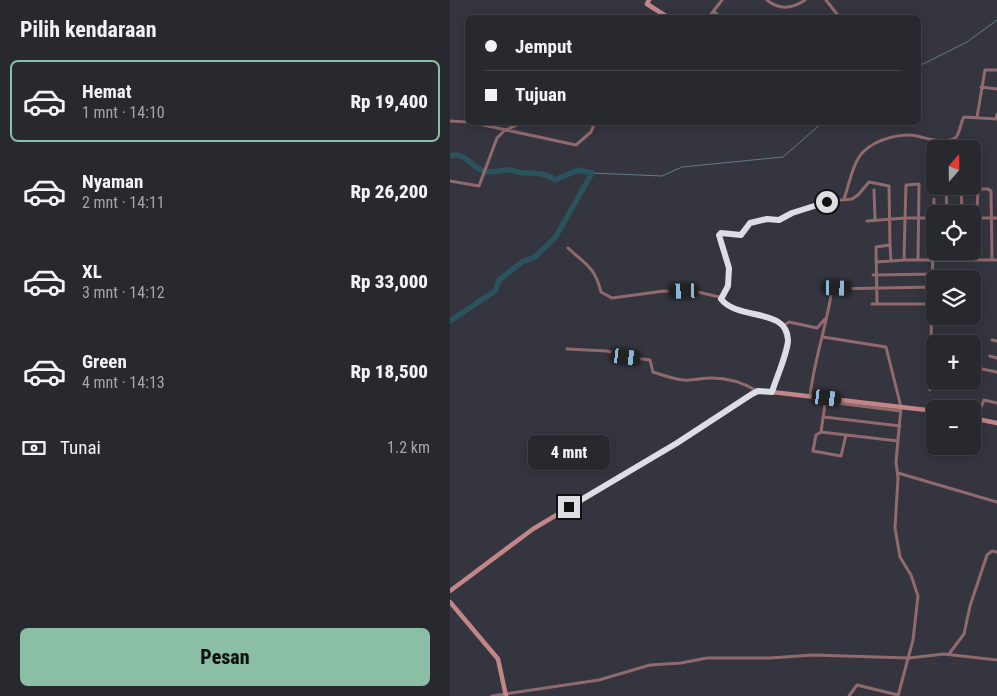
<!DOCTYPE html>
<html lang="id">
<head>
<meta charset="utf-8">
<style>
	:root { --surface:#28282f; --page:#34343b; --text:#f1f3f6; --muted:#a5a6aa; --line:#44444b; --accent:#8abfa5 }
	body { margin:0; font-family:"Roboto Condensed",sans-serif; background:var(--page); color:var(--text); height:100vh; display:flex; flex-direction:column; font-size:19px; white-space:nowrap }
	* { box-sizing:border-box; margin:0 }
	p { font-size:16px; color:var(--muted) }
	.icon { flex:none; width:28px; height:28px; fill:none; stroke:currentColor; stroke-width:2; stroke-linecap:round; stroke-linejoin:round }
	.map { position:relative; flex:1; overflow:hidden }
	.details { display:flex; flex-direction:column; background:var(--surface); width:450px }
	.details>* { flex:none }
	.hud { position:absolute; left:15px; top:15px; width:456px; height:110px; border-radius:8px; box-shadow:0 2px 12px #0003,0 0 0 1px var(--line); display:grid; align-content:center; height:110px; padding:0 20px; background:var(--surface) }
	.needle { width:32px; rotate:20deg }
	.tools { position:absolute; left:476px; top:140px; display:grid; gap:10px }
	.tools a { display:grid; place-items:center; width:55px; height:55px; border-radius:8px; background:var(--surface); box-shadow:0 2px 12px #0003,0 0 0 1px var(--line); font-size:25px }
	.end { position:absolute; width:22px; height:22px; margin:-11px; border:6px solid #dddde4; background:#111; box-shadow:0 0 0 2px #111 }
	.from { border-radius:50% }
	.bubble { position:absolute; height:35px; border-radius:8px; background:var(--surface); box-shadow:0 2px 12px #0003,0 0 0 1px var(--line); font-size:16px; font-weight:800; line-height:35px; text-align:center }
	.car { position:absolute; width:15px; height:30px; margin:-15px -8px; border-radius:6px; box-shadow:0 0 4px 1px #0007; background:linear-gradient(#222 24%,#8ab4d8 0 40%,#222 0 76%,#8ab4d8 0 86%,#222 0) }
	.hud b { display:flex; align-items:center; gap:18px; height:48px; font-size:19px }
	.hud b+b { border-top:1px solid var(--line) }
	.hud i { width:12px; height:12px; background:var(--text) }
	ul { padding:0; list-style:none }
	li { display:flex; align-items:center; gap:15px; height:82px; margin:0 10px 8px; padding:0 10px; border:2px solid transparent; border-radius:8px }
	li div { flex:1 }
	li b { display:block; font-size:19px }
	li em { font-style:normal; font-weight:800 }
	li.on { border-color:var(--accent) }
	li>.icon { width:45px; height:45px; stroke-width:1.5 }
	h2 { padding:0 20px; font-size:22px; line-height:60px }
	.pay { display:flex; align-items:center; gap:12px; height:55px; padding:0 20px; font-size:19px }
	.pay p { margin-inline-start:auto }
	.button { display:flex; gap:10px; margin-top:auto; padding:10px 20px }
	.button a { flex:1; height:58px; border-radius:8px; background:var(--accent); color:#111; font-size:20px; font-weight:800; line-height:58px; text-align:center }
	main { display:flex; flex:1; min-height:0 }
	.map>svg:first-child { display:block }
</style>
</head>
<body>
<main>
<section class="details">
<h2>Pilih kendaraan</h2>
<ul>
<li class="on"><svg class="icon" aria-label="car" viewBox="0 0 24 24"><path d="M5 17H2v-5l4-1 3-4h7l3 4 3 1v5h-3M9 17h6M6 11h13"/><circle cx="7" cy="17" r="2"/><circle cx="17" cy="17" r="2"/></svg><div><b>Hemat</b><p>1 mnt · 14:10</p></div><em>Rp 19,400</em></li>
<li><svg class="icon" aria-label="car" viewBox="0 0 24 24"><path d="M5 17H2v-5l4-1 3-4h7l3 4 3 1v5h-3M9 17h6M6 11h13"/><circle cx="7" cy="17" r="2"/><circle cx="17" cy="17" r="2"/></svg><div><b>Nyaman</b><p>2 mnt · 14:11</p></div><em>Rp 26,200</em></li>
<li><svg class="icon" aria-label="car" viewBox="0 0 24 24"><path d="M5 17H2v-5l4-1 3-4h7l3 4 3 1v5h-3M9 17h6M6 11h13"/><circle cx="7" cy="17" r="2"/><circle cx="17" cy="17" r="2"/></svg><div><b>XL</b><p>3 mnt · 14:12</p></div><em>Rp 33,000</em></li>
<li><svg class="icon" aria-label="car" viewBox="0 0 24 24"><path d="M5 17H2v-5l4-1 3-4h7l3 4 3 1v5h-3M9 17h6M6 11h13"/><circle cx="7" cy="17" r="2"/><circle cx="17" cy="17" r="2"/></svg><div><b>Green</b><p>4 mnt · 14:13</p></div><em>Rp 18,500</em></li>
</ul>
<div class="pay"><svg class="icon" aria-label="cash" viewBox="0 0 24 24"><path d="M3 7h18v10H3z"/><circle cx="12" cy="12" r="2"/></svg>Tunai<p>1.2 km</p></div>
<div class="button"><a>Pesan</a></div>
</section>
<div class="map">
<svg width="547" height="696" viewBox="0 0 547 696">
	<rect width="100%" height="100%" fill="#35353f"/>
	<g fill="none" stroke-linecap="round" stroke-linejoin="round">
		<path stroke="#607c86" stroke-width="1" d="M469,66L517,42L547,20
			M142,173L212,176L232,167L333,157L373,122"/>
		<path stroke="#2b535d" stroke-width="5.5" d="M0,156C15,151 22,168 34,171C45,174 51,169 60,170C64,170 68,172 72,173C84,173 94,172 105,180L128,170L142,173L105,238L85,257L72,262L49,280L45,291L0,321"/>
		<path stroke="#906a6c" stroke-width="3" d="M317,0C329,10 342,9 355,0
			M376,0L390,18
			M264,11L270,18
			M258,18L272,0
			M330,18L337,16L347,18
			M531,87L547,89
			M527,117L535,70H547
			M546,119L547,114
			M0,121L18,122
			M19,122L126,145L141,132L145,122
			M522,177L526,179L528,187L525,259
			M0,181L29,186L47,138L54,131L73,122
			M496,186L497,214
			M511,186L512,214
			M528,189H538L541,191L542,260
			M424,190L425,220
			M394,199C399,185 403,162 413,152C426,139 454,131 471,137C479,139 497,144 505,138C510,135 510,123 514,117L547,119
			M483,218H455L454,260H547
			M522,218H547
			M417,221L455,218L456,185L469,184L468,260
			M118,248C135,264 145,267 151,292L162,298L214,291L248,292L269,297L282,309L325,319L333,326L337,341L322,392
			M499,251V260
			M513,251V259
			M426,262L441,261
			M423,275L483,274
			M271,299C277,288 281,276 278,263C276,254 265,241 271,233L291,235L300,223L317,219L329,220L342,213L381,201L402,199L408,195L419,182L439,186L440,245
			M422,304H483
			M427,304L426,247L440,245L441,261L454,260
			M333,326L339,322L367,328L375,319
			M373,337L436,347L451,407L446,462L448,478L445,528L450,557L461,575L468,596L463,640L448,696
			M542,340L547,341
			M117,349L157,351L176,357L200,360L203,372C212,375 223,379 233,380C243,381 252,378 261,378C277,378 294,383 307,391
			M540,356L547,358
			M522,367L547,372
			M480,390L484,199
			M360,396C364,360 377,325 382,289L483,287
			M529,412L534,400L547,403
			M374,417L450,426
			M371,432L375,404L378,402L451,411
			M396,435L391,456L363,451L366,435L371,432L448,441
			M448,473L547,502
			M499,654L514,634L520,606L537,555L542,551L547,552
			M42,696L149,680L200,665L231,663L257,658H320L363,655L459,658L494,654L547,660
			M399,696L407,685L448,695"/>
		<path stroke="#c28689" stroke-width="4.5" d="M199,0L197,4L219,18
			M522,418L547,423
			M0,591L83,529L227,443L302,394L308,391L322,392L485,411
			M0,602L48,659L56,696"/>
	</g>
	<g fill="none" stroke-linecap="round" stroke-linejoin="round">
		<path stroke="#dddde4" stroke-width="6" d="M119,507L227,443L302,394L308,391L322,392C326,378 338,353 338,340C337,307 288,321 271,299L278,286L279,268L269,235L271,233L291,235L300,223L317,219L329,220L342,213L377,202"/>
	</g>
</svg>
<div class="tools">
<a><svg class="needle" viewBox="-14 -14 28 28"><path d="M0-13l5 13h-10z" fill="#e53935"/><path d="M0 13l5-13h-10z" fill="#a5a6aa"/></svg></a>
<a><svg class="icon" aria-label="locate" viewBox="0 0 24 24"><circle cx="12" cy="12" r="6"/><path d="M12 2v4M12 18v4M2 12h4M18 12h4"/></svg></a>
<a><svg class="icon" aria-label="layers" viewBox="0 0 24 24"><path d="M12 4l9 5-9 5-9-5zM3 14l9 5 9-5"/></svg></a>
<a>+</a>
<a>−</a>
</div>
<i class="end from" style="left:377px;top:202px"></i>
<i class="end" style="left:119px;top:507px"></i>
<div class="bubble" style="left:78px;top:435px;width:82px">4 mnt</div>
<i class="car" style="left:387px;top:288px;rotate:91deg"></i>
<i class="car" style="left:234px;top:291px;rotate:268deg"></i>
<i class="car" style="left:176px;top:357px;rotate:97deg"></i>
<i class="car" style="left:377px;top:398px;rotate:97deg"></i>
<div class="hud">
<b><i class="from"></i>Jemput</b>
<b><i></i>Tujuan</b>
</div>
</div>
</main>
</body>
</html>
